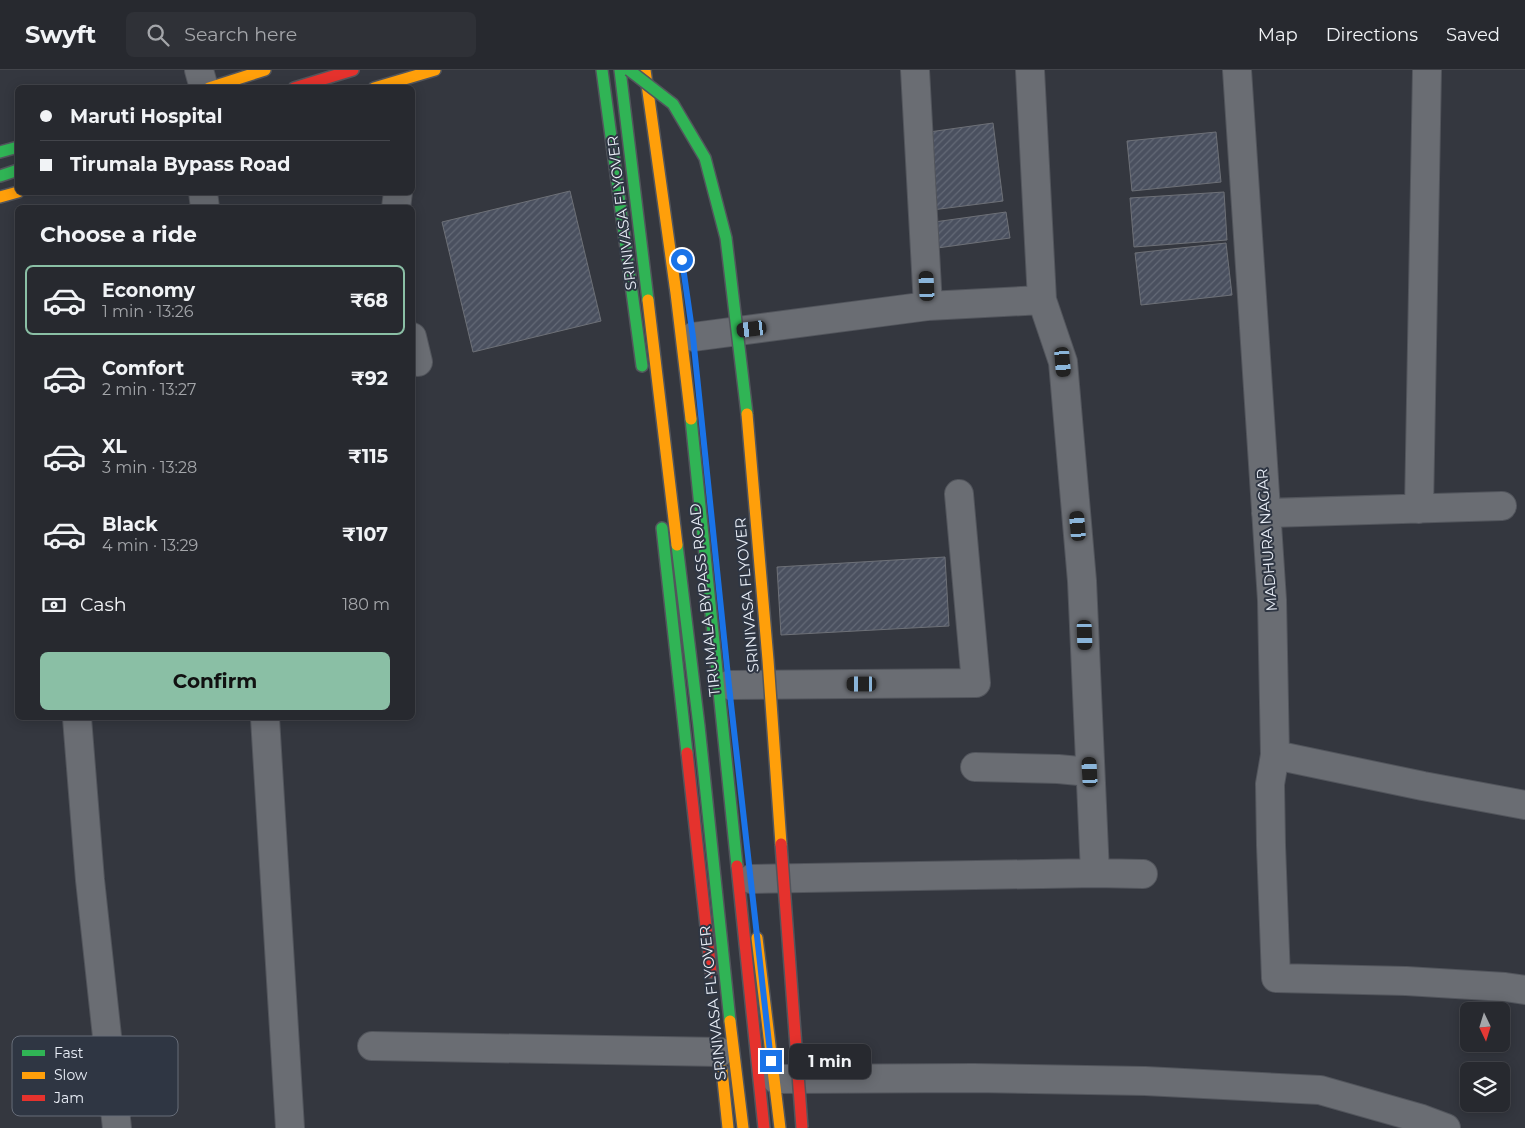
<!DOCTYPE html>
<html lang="en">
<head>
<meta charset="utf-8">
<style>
	:root { --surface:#27292f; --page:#2f3137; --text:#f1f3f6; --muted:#a4a6aa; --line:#43454b; --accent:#8abfa5 }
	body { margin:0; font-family:Montserrat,sans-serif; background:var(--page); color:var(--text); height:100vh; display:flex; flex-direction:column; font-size:19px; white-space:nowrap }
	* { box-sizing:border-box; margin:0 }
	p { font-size:16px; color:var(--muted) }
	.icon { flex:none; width:28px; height:28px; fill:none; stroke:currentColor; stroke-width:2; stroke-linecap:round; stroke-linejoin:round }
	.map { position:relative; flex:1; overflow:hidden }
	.panel { position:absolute; left:15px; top:135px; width:400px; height:515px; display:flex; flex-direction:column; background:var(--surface); border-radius:8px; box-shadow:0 2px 12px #0003,0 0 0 1px var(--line) }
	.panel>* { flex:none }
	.hud { position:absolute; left:15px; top:15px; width:400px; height:110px; border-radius:8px; box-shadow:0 2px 12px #0003,0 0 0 1px var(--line); display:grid; align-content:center; height:110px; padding:0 25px; background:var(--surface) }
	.needle { width:32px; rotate:176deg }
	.fabs { position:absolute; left:1460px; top:932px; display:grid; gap:10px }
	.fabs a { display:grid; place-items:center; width:50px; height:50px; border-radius:8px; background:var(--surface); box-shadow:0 2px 12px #0003,0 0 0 1px var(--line); font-size:25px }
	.end { position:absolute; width:22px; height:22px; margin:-11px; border:6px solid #1a73e8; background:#fff; box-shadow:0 0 0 2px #fff }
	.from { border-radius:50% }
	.bubble { position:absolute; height:35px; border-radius:8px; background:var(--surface); box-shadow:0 2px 12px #0003,0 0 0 1px var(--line); font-size:16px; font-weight:700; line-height:35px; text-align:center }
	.car { position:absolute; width:15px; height:30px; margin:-15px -8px; border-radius:6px; box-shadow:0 0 4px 1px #0007; background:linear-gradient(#222 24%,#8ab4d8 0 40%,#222 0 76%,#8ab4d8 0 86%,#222 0) }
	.hud b { display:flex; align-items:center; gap:18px; height:48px; font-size:19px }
	.hud b+b { border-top:1px solid var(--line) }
	.hud i { width:12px; height:12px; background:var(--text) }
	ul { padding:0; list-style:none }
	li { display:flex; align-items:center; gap:15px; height:70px; margin:0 10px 8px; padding:0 15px; border:2px solid transparent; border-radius:8px }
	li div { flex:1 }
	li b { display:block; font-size:19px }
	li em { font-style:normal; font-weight:700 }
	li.selected { border-color:var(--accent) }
	li>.icon { width:45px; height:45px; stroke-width:1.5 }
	h2 { padding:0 25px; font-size:22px; line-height:60px }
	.pay { display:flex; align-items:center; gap:12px; height:55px; padding:0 25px; font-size:19px }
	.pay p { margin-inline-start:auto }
	.primary-button { display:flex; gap:10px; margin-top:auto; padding:10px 25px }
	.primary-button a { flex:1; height:58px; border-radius:8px; background:var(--accent); color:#111; font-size:20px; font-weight:700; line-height:58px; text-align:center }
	header { display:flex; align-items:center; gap:30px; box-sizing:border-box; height:70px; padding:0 25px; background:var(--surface); border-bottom:1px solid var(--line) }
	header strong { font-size:24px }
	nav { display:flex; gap:28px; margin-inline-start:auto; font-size:18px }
	.search { width:350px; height:45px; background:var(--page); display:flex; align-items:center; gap:12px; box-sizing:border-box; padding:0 18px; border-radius:8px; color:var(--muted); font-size:19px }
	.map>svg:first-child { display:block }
</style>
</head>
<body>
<header>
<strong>Swyft</strong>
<div class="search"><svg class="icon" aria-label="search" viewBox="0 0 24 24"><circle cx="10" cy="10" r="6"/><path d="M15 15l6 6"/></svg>Search here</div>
<nav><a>Map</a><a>Directions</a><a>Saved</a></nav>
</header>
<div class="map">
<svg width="1525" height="1058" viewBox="0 0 1525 1058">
	<defs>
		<pattern id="building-hatch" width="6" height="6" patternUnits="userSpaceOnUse" patternTransform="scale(1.25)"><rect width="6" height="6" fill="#4a505f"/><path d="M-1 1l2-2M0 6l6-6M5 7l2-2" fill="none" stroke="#646a77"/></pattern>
	</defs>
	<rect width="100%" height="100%" fill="#34373f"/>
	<path fill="url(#building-hatch)" stroke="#6d7077" d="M993,53L1003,131L932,140L922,63Z
		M1216,62L1221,112L1132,121L1127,71Z
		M570,121L601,251L473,282L442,152Z
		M1224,122L1227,170L1134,177L1130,128Z
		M1006,142L1010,168L930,179L927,153Z
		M1226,173L1232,225L1141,235L1135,183Z
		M945,487L949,556L781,565L777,497Z"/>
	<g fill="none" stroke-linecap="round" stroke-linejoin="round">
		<g stroke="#52555c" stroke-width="30">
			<path id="street" d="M199,0L204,18
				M915,0L928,236
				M1030,0L1042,230L1063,292L1082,511L1095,803
				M1237,0L1272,530L1275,685L1423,716L1525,735
				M203,122L205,138
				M396,138L398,122
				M412,267L418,292
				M693,267L928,236L1042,230
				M1419,439L1427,0
				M1266,443L1502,436
				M729,615L976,613L959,424
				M77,648L90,810L117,1058
				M265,648L290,1058
				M1275,685L1270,714L1271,775L1276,908L1406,911L1505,917L1525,920
				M975,697L1058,699L1090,702
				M751,809L1095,803L1143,804
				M372,976L720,982
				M776,1009L974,1008L1145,1011L1320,1020L1422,1049L1446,1058"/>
		</g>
		<g stroke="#52555c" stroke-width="14">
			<path id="fast" d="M602,0L642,296
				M620,0L648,230
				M0,82L18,77
				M0,106L18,100
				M691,349L737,796
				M662,458L687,683
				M677,475L699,656L730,951"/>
		</g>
		<g stroke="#52555c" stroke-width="14">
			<path id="slow" d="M645,0L676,223L691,349
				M209,18L265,0
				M374,18L435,0
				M0,127L18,122
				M648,230L677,475
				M757,868L780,1058
				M730,951L743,1058
				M722,1000L728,1058"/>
		</g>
		<g stroke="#52555c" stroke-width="14">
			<path id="jam" d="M294,18L353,0
				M687,683L711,902
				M737,796L764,1058"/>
		</g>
		<use href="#street" stroke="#6a6d73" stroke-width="28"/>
		<use href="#fast" stroke="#30b455" stroke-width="11"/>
		<use href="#slow" stroke="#ff9f0a" stroke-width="11"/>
		<use href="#jam" stroke="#e5322d" stroke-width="11"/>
		<g stroke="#52555c" stroke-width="14" stroke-linecap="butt">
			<path id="fast-bridge" d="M629,0L673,34L705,88L726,168L747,344"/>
		</g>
		<g stroke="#52555c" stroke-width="14" stroke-linecap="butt">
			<path id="slow-bridge" d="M747,344L768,590L781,774"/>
		</g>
		<g stroke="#52555c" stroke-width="14" stroke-linecap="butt">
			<path id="jam-bridge" d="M781,774L802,1058"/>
		</g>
		<use href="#fast-bridge" stroke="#30b455" stroke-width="11"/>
		<use href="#slow-bridge" stroke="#ff9f0a" stroke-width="11"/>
		<use href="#jam-bridge" stroke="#e5322d" stroke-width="11"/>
	</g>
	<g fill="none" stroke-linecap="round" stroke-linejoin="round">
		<path stroke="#1a73e8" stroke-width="6" d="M682,190L693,267L729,616L771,991"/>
	</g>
	<g text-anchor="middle" stroke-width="4" stroke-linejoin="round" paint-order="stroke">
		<g font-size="15" fill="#e9eef7" stroke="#2f3643">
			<text transform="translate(622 143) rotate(-97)" y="5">SRINIVASA FLYOVER</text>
			<text transform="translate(1267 470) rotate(-94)" y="5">MADHURA NAGAR</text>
			<text transform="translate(747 525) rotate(-95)" y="5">SRINIVASA FLYOVER</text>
			<text transform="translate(705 530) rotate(-96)" y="5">TIRUMALA BYPASS ROAD</text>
			<text transform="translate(713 933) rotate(-96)" y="5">SRINIVASA FLYOVER</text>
		</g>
	</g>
	<rect x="12" y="966" width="166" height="80" rx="8" fill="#2f3643" stroke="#676d79" stroke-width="1"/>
	<rect x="22" y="980" width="23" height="6" fill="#30b455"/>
	<rect x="22" y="1002" width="23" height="7" fill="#ff9f0a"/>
	<rect x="22" y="1025" width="23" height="6" fill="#e5322d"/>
	<g font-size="14" fill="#e9eef7">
		<text x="54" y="988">Fast</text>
		<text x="54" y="1010">Slow</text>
		<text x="54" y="1033">Jam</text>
	</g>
</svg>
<div class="fabs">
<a><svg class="needle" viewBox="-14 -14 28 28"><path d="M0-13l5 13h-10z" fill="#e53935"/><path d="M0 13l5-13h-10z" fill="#a4a6aa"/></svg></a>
<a><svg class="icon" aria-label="layers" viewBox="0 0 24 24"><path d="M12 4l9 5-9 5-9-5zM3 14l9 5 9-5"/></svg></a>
</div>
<i class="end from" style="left:682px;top:190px"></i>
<i class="end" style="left:771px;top:991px"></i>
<div class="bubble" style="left:789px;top:974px;width:82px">1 min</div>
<i class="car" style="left:927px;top:216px;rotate:357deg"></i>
<i class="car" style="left:752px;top:259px;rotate:263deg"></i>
<i class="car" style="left:1063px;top:292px;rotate:175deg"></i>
<i class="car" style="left:1078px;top:456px;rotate:355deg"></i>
<i class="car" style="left:1085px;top:565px;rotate:178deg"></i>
<i class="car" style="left:862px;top:614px;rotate:270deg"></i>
<i class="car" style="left:1090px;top:702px;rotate:357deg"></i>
<div class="hud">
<b><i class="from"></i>Maruti Hospital</b>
<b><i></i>Tirumala Bypass Road</b>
</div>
<section class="panel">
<h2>Choose a ride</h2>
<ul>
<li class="selected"><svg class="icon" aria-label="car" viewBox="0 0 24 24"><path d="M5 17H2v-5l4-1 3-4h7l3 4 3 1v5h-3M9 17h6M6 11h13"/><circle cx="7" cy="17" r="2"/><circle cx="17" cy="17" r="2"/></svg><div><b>Economy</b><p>1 min · 13:26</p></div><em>₹68</em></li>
<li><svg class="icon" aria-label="car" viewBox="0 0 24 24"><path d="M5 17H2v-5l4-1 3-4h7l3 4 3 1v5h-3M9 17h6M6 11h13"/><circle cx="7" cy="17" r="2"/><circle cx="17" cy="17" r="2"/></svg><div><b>Comfort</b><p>2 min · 13:27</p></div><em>₹92</em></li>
<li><svg class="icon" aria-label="car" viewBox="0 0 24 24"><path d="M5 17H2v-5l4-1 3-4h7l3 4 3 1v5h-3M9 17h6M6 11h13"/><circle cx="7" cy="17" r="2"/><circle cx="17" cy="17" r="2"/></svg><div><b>XL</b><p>3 min · 13:28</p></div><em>₹115</em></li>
<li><svg class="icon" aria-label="car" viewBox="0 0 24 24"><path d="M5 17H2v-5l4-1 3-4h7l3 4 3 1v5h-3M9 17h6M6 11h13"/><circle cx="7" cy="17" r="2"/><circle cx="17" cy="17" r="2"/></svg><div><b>Black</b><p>4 min · 13:29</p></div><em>₹107</em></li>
</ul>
<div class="pay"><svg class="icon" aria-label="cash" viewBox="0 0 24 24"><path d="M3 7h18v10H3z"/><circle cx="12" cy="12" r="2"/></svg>Cash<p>180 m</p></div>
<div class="primary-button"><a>Confirm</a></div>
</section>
</div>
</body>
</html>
